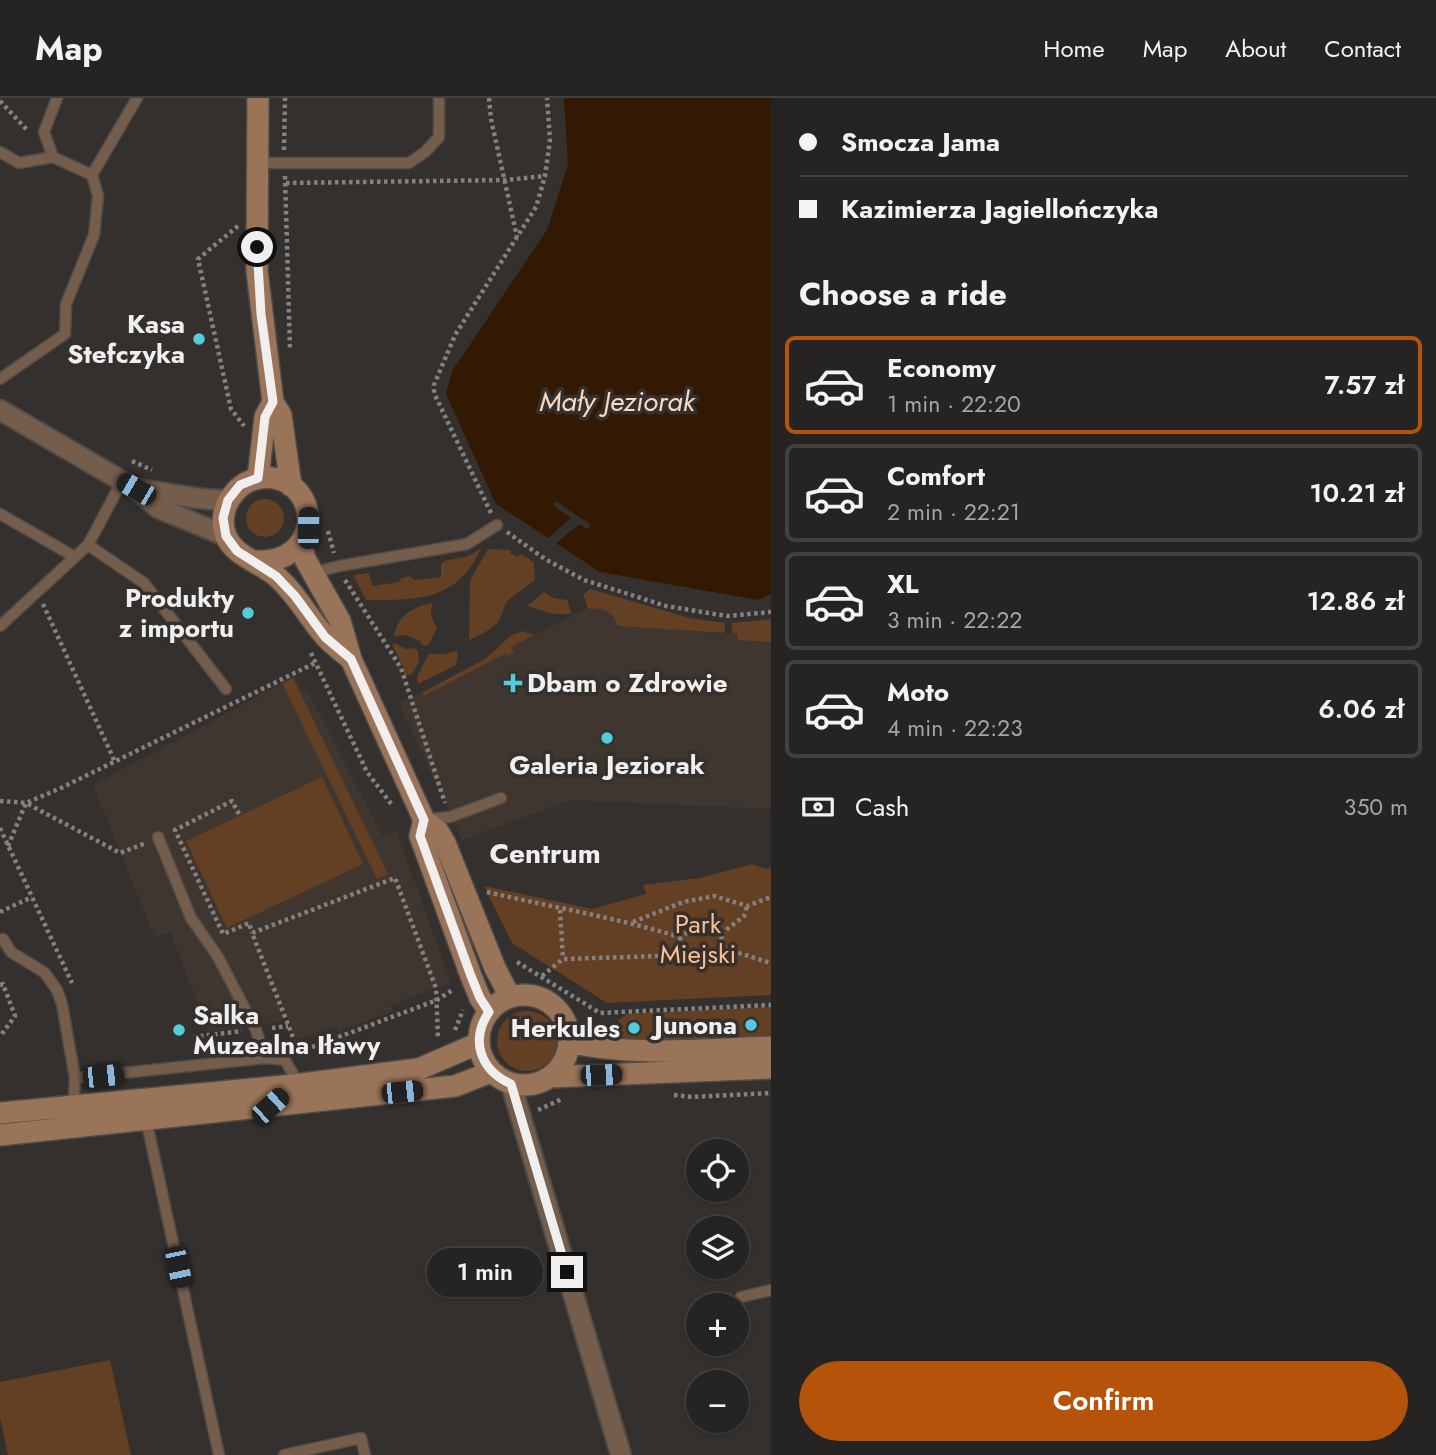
<!DOCTYPE html>
<html lang="en">
<head>
<meta charset="utf-8">
<style>
	:root { --surface:#262422; --page:#32302f; --text:#f1f3f6; --muted:#a4a4a5; --line:#424140; --accent:#b45309 }
	body { margin:0; font-family:Jost,sans-serif; background:var(--page); color:var(--text); height:100vh; display:flex; flex-direction:column; font-size:26px; white-space:nowrap }
	* { box-sizing:border-box; margin:0 }
	p { font-size:23px; color:var(--muted) }
	.icon { flex:none; width:38px; height:38px; fill:none; stroke:currentColor; stroke-width:2; stroke-linecap:round; stroke-linejoin:round }
	.map { position:relative; flex:1; overflow:hidden }
	.panel { display:flex; flex-direction:column; background:var(--surface); width:665px }
	.panel>* { flex:none }
	.top-card { display:grid; align-content:center; height:154px; padding:0 28px; background:var(--surface) }
	.tools { position:absolute; left:686px; top:1041px; display:grid; gap:14px }
	.tools a { display:grid; place-items:center; width:63px; height:63px; border-radius:50%; background:var(--surface); box-shadow:0 2px 5px #0004,0 0 0 2px var(--line); font-size:35px }
	.end { position:absolute; width:32px; height:32px; margin:-16px; border:9px solid #f1efee; background:#111; box-shadow:0 0 0 4px #111 }
	.from { border-radius:50% }
	.bubble { position:absolute; height:49px; border-radius:24px; background:var(--surface); box-shadow:0 2px 5px #0004,0 0 0 2px var(--line); font-size:23px; font-weight:600; line-height:49px; text-align:center }
	.car { position:absolute; width:21px; height:42px; margin:-21px -10px; border-radius:9px; box-shadow:0 0 5px 2px #0007; background:linear-gradient(#222 24%,#8ab4d8 0 40%,#222 0 76%,#8ab4d8 0 86%,#222 0) }
	.top-card b { display:flex; align-items:center; gap:24px; height:66px; font-size:26px }
	.top-card b+b { border-top:2px solid var(--line) }
	.top-card i { width:18px; height:18px; background:var(--text) }
	ul { padding:0; list-style:none }
	li { display:flex; align-items:center; gap:21px; height:98px; margin:0 14px 10px; padding:0 14px; border:4px solid var(--line); border-radius:10px }
	li div { flex:1 }
	li b { display:block; font-size:26px }
	li em { font-style:normal; font-weight:600 }
	li.selected { border-color:var(--accent) }
	li>.icon { width:63px; height:63px; stroke-width:1.5 }
	h2 { padding:0 28px; font-size:32px; line-height:84px }
	.pay { display:flex; align-items:center; gap:18px; height:77px; padding:0 28px; font-size:26px }
	.pay p { margin-inline-start:auto }
	.action { display:flex; gap:14px; margin-top:auto; padding:14px 28px }
	.action a { flex:1; height:80px; border-radius:42px; background:var(--accent); color:#fff; font-size:28px; font-weight:600; line-height:80px; text-align:center }
	header { display:flex; align-items:center; gap:42px; box-sizing:border-box; height:98px; padding:0 35px; background:var(--surface); border-bottom:2px solid var(--line) }
	header strong { font-size:33px }
	nav { display:flex; gap:38px; margin-inline-start:auto; font-size:24px }
	main { display:flex; flex:1; min-height:0 }
	.map>svg:first-child { display:block }
</style>
</head>
<body>
<header>
<strong>Map</strong>
<nav><a>Home</a><a>Map</a><a>About</a><a>Contact</a></nav>
</header>
<main>
<div class="map">
<svg width="771" height="1357" viewBox="0 0 771 1357">
	<rect width="100%" height="100%" fill="#33302e"/>
	<path fill="#3f3630" d="M597,505L672,528L708,535L753,537L771,535V711L571,702L462,742L399,605Z
		M294,579L302,593L307,591L382,737L396,732L451,884L391,907L393,913L339,933L337,928L297,943L288,919L274,925L209,934L170,834L155,840L93,687Z"/>
	<path fill="#633f23" d="M246 420a19 19 0 1 1 38 0a19 19 0 1 1-38 0Z
		M481,451C456,504 417,502 366,502L353,477L369,475L373,488L399,484L402,480L409,478L415,482L441,479V467L444,463L468,458Z
		M488,451L511,452L510,455L518,459L520,456L534,464L535,482L507,503L498,525L484,535L469,542L470,482Z
		M590,491L690,520L725,525V535L618,528C613,514 603,509 588,511L583,497Z
		M544,494L553,500L567,502L572,516H553L527,508Z
		M432,505L431,517L437,531L428,547L425,548L420,546L421,543L405,537L394,538C398,518 412,509 432,505Z
		M771,521V544L738,542V536L732,535V525Z
		M523,533L534,537L511,549L514,555L508,558L506,555L424,598L422,595L485,561L510,538Z
		M395,545L406,551L414,550L418,553L419,564L412,576L405,578L403,574L405,572L392,547Z
		M456,553L458,554L456,567L418,586L417,578L429,556H444Z
		M293,580L388,776L377,781L282,585Z
		M322,679L363,766L227,830L186,743Z
		M752,766L765,771L771,770V897L607,905L512,845L484,788L592,811L646,796L643,787L700,780Z
		M771,909V940L705,943H620L618,923L626,916Z
		M497 943a30 30 0 1 1 60 0a30 30 0 1 1-60 0Z
		M110,1262L131,1357H8L0,1320V1284Z"/>
	<path fill="#331802" d="M564,0H771V496L758,502L600,474L496,406L446,296L452,273L547,132L568,67Z"/>
	<path fill="#33302e" d="M556,403L591,427L587,431L579,426L553,448L545,443L571,420L553,407Z"/>
	<g fill="none" stroke-linecap="round" stroke-linejoin="round">
		<g stroke="#4e4b49" stroke-width="13">
			<path id="lane" d="M0,54L19,65L53,59L92,77L98,98L94,137L66,206L65,236L0,281
				M53,59L44,34L57,0
				M257,65H409L425,54L439,39V0
				M92,77L137,0
				M0,416L75,459
				M88,447L144,485L226,591
				M312,475L339,468L467,446L497,427
				M0,528L88,447L122,383
				M428,721L450,719L501,700
				M158,739L191,820L218,859L256,932L265,960L285,962L293,976L294,987
				M3,841L11,854L45,875L57,892L62,906L75,980L74,998L68,1008
				M75,980L265,960
				M146,1021L219,1357
				M741,1199L771,1192
				M284,1357L361,1340L365,1357"/>
		</g>
		<g stroke="#4e4b49" stroke-width="23">
			<path id="street" d="M0,312L136,391L158,410L226,438
				M136,391C167,394 197,403 228,402
				M511,986L621,1357"/>
		</g>
		<g stroke="#4e4b49" stroke-width="24">
			<path id="secondary" d="M258,0L257,173L273,304L281,317L291,388
				M258,380L265,319L273,304
				M301,445L305,461L340,523L351,561L424,722L438,733L445,745L495,870L510,899
				M252,463C322,469 323,388 273,380C259,378 244,383 235,394C224,406 220,423 226,438C235,459 260,464 276,478C295,494 307,517 323,536C330,545 341,553 351,561
				M424,722L420,738L471,878L480,900L489,913
				M479 942a45 45 0 1 1 90 0a45 45 0 1 1-90 0Z
				M569,944C634,959 705,951 771,949
				M550,979L771,970
				M0,1015L294,987L419,971L479,945
				M0,1037L455,988L491,974"/>
		</g>
		<path stroke="#848180" stroke-width="4.5" stroke-dasharray="3.5 3.5" stroke-linecap="butt" d="M489,0L491,21L517,139
			M0,3L28,33
			M284,52L285,0
			M285,78L290,251
			M286,85L506,82L545,78
			M238,128L198,161L231,311L244,328
			M132,363L152,372
			M491,415L434,295V287L455,237L536,109L545,78L550,42L547,0
			M328,433L334,455
			M507,434L545,461L584,482L666,508L727,518L771,514
			M345,482L401,570L445,705
			M43,506L115,664
			M311,555L367,674L392,707
			M0,703L26,705L61,690L315,565
			M239,716L232,703L175,732L223,836L249,825L252,835
			M0,730L72,885
			M8,748L26,705L120,755L146,745
			M487,794C552,809 617,820 680,839C696,829 703,825 721,836L723,850L771,865
			M560,812L563,861
			M0,814L32,799
			M633,824L683,804L714,798L747,808L771,799
			M721,836L744,818L747,808
			M680,839L682,854C699,866 709,865 723,850
			M517,864L600,915L771,907
			M542,878L563,861L660,858L682,854
			M0,887L3,886L15,918L1,937
			M272,930L288,928
			M455,932L463,912
			M193,939L242,933
			M298,952L252,835L395,780L436,890L438,940
			M299,954L437,902L454,891
			M674,997L692,999L771,995
			M538,1012L562,1001"/>
		<use href="#lane" stroke="#755d4b" stroke-width="10"/>
		<use href="#street" stroke="#755d4b" stroke-width="19"/>
		<use href="#secondary" stroke="#9a7459" stroke-width="21"/>
	</g>
	<g fill="none" stroke-linecap="round" stroke-linejoin="round">
		<path stroke="#f1efee" stroke-width="9" d="M257,149L261,216L273,304L265,319L258,380L240,387L228,402L223,420L226,438L237,453L276,478L295,498L325,539L351,561L424,722L420,738L471,878L480,900L489,914C470,942 480,972 511,986L567,1174"/>
	</g>
	<g fill="#53cbda" stroke="#33302e" stroke-width="2.5">
		<circle cx="199" cy="241" r="7"/>
		<circle cx="248" cy="515" r="7"/>
		<path d="M509.5 574.5h7v7h7v7h-7v7h-7v-7h-7v-7h7z"/>
		<circle cx="607" cy="640" r="7"/>
		<circle cx="751" cy="927" r="7"/>
		<circle cx="634" cy="930" r="7"/>
		<circle cx="179" cy="932" r="7"/>
	</g>
	<g text-anchor="middle" stroke-width="7" stroke-linejoin="round" paint-order="stroke">
		<g font-size="26" font-weight="bold" fill="#f1efee" stroke="#33302e" text-anchor="end">
			<text x="185" y="235">Kasa<tspan x="185" dy="30">Stefczyka</tspan></text>
			<text x="234" y="509">Produkty<tspan x="234" dy="30">z importu</tspan></text>
			<text x="527" y="594" text-anchor="start">Dbam o Zdrowie</text>
			<text x="607" y="676" text-anchor="middle">Galeria Jeziorak</text>
			<text x="193" y="926" text-anchor="start">Salka<tspan x="193" dy="30">Muzealna Iławy</tspan></text>
			<text x="737" y="936">Junona</text>
			<text x="620" y="939">Herkules</text>
		</g>
		<g font-size="26" fill="#febd8e" stroke="#33302e">
			<text x="698" y="835">Park<tspan x="698" dy="30">Miejski</tspan></text>
		</g>
		<g font-size="28" font-style="italic" fill="#f9d8c0" stroke="#33302e">
			<text x="617" y="313">Mały Jeziorak</text>
		</g>
		<g font-size="28" font-weight="bold" fill="#f1efee" stroke="#33302e">
			<text x="545" y="765">Centrum</text>
		</g>
	</g>
</svg>
<div class="tools">
<a><svg class="icon" aria-label="locate" viewBox="0 0 24 24"><circle cx="12" cy="12" r="6"/><path d="M12 2v4M12 18v4M2 12h4M18 12h4"/></svg></a>
<a><svg class="icon" aria-label="layers" viewBox="0 0 24 24"><path d="M12 4l9 5-9 5-9-5zM3 14l9 5 9-5"/></svg></a>
<a>+</a>
<a>−</a>
</div>
<i class="end from" style="left:257px;top:149px"></i>
<i class="end" style="left:567px;top:1174px"></i>
<div class="bubble" style="left:427px;top:1150px;width:116px">1 min</div>
<i class="car" style="left:136px;top:391px;rotate:300deg"></i>
<i class="car" style="left:308px;top:430px;rotate:1deg"></i>
<i class="car" style="left:601px;top:977px;rotate:88deg"></i>
<i class="car" style="left:103px;top:978px;rotate:84deg"></i>
<i class="car" style="left:402px;top:994px;rotate:84deg"></i>
<i class="car" style="left:270px;top:1008px;rotate:48deg"></i>
<i class="car" style="left:178px;top:1169px;rotate:168deg"></i>
</div>
<section class="panel">
<div class="top-card">
<b><i class="from"></i>Smocza Jama</b>
<b><i></i>Kazimierza Jagiellończyka</b>
</div>
<h2>Choose a ride</h2>
<ul>
<li class="selected"><svg class="icon" aria-label="car" viewBox="0 0 24 24"><path d="M5 17H2v-5l4-1 3-4h7l3 4 3 1v5h-3M9 17h6M6 11h13"/><circle cx="7" cy="17" r="2"/><circle cx="17" cy="17" r="2"/></svg><div><b>Economy</b><p>1 min · 22:20</p></div><em>7.57 zł</em></li>
<li><svg class="icon" aria-label="car" viewBox="0 0 24 24"><path d="M5 17H2v-5l4-1 3-4h7l3 4 3 1v5h-3M9 17h6M6 11h13"/><circle cx="7" cy="17" r="2"/><circle cx="17" cy="17" r="2"/></svg><div><b>Comfort</b><p>2 min · 22:21</p></div><em>10.21 zł</em></li>
<li><svg class="icon" aria-label="car" viewBox="0 0 24 24"><path d="M5 17H2v-5l4-1 3-4h7l3 4 3 1v5h-3M9 17h6M6 11h13"/><circle cx="7" cy="17" r="2"/><circle cx="17" cy="17" r="2"/></svg><div><b>XL</b><p>3 min · 22:22</p></div><em>12.86 zł</em></li>
<li><svg class="icon" aria-label="car" viewBox="0 0 24 24"><path d="M5 17H2v-5l4-1 3-4h7l3 4 3 1v5h-3M9 17h6M6 11h13"/><circle cx="7" cy="17" r="2"/><circle cx="17" cy="17" r="2"/></svg><div><b>Moto</b><p>4 min · 22:23</p></div><em>6.06 zł</em></li>
</ul>
<div class="pay"><svg class="icon" aria-label="cash" viewBox="0 0 24 24"><path d="M3 7h18v10H3z"/><circle cx="12" cy="12" r="2"/></svg>Cash<p>350 m</p></div>
<div class="action"><a>Confirm</a></div>
</section>
</main>
</body>
</html>
